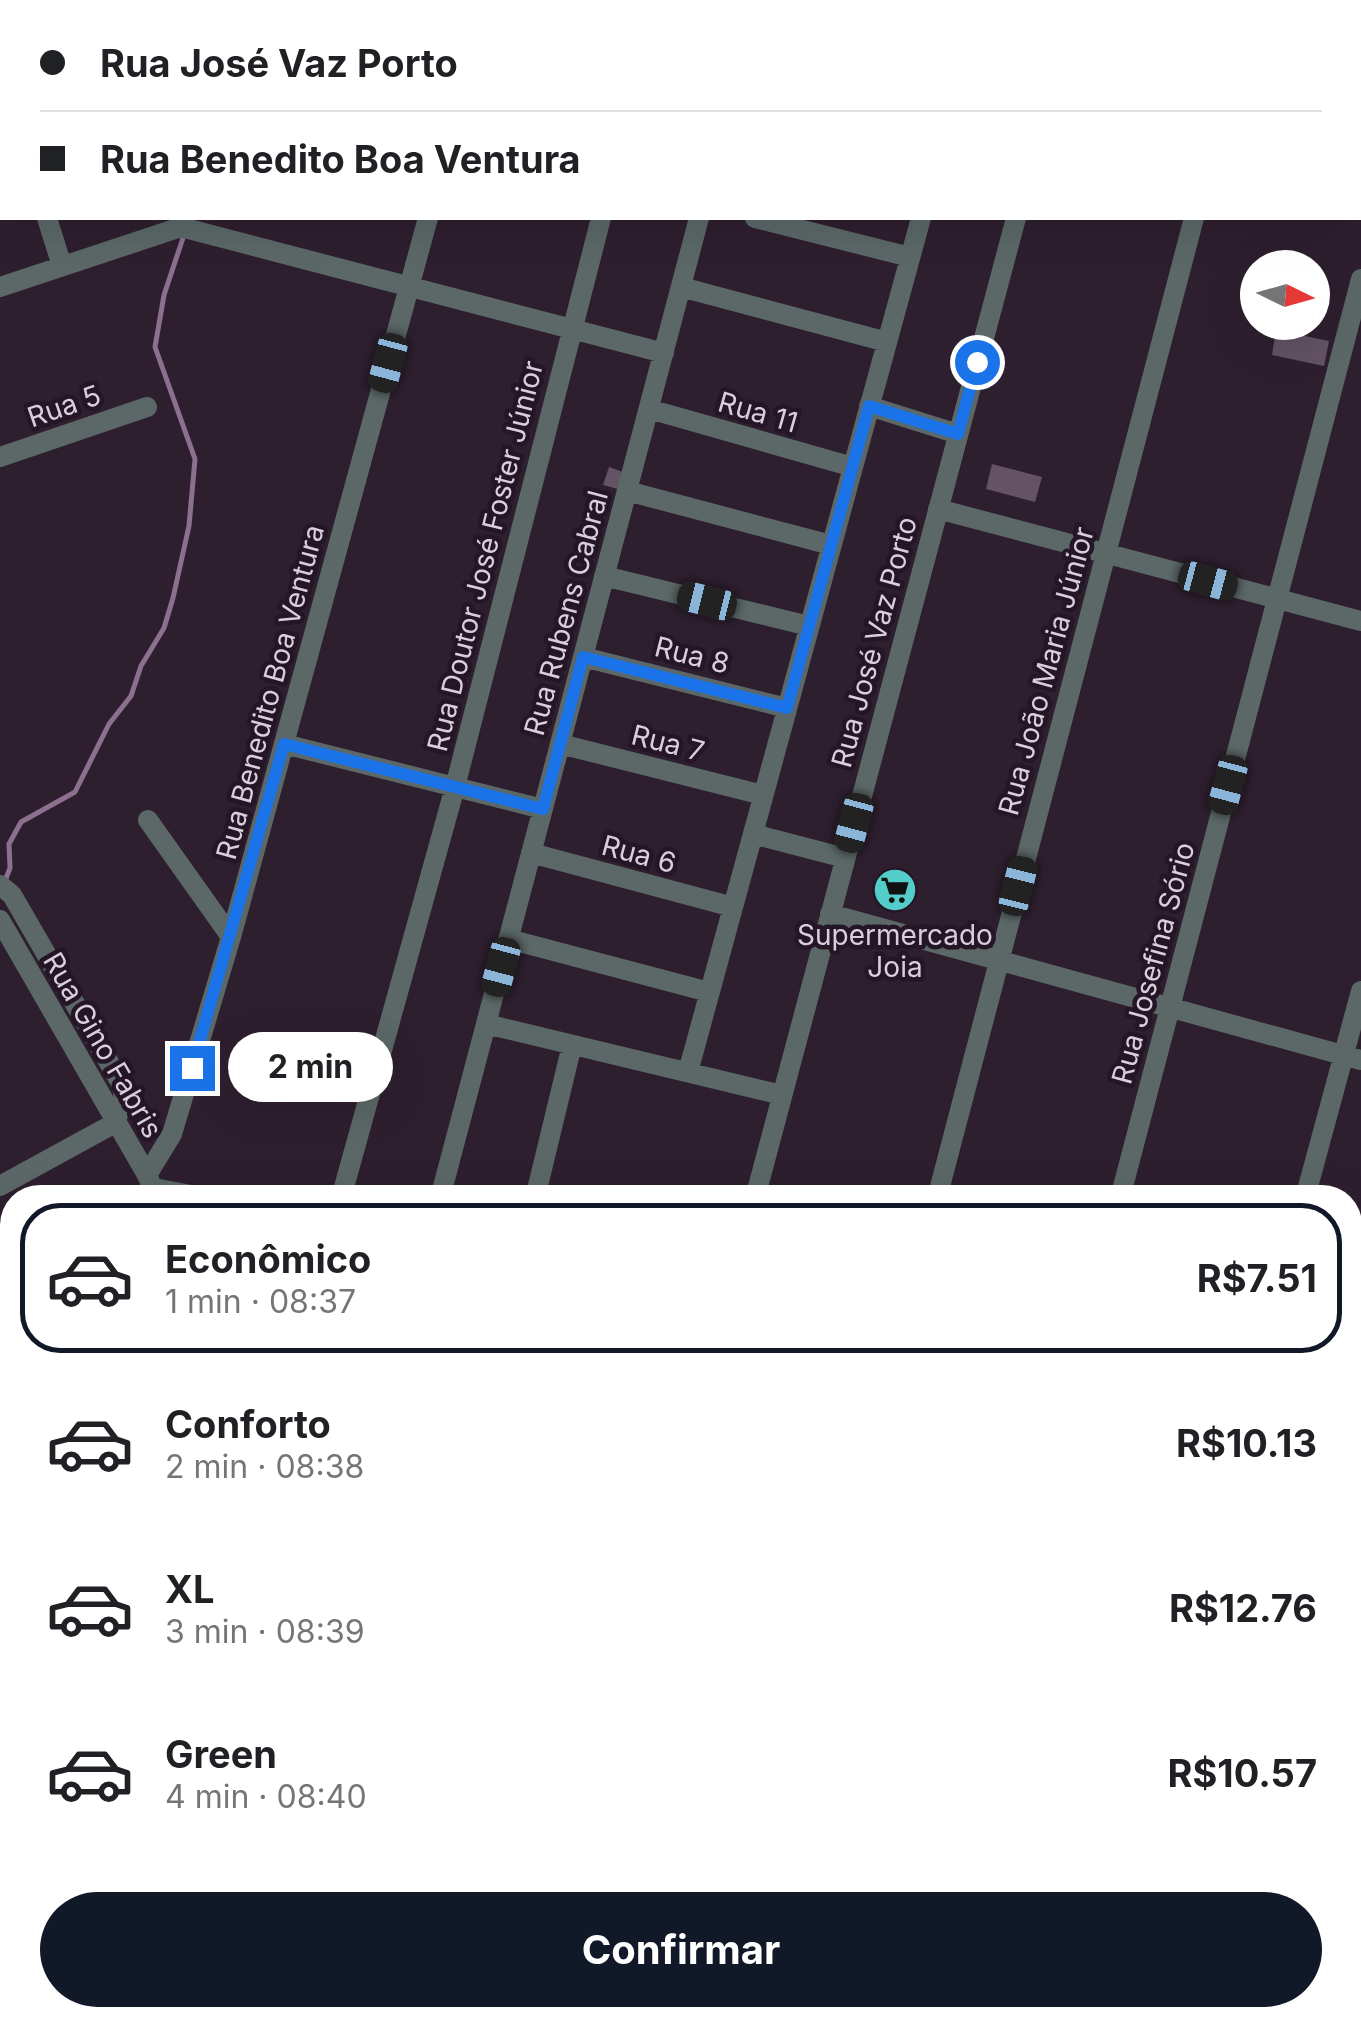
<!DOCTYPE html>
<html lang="pt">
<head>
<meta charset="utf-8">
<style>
	:root { --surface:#fff; --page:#f6f6f6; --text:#202124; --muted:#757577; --line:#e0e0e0; --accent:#111827 }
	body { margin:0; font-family:Inter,sans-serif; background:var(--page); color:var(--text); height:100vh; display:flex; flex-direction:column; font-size:38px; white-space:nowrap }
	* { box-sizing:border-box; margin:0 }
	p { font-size:32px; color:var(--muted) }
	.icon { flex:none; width:55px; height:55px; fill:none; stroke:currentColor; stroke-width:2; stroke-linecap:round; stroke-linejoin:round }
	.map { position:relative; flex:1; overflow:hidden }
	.details { position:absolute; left:0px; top:1185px; width:1362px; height:842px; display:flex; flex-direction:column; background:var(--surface); border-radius:40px 40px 0 0; box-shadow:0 10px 40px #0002 }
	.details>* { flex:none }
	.top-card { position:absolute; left:0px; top:0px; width:1362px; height:220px; box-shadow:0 10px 40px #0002; display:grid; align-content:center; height:220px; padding:0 40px; background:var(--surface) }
	.needle { width:65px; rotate:95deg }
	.controls { position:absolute; left:1240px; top:250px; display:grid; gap:20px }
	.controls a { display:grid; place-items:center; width:90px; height:90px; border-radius:50%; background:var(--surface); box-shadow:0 10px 40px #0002; font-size:50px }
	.end { position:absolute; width:45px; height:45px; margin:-22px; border:12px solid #1a73e8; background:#fff; box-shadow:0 0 0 5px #fff }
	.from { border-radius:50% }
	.bubble { position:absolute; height:70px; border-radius:35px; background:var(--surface); box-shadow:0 10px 40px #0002; font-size:32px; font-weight:700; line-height:70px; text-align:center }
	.car { position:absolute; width:30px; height:60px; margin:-30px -15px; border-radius:12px; box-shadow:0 0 8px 2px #0007; background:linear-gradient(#222 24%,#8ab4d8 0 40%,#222 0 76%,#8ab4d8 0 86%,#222 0) }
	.top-card b { display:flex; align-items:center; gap:35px; height:95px; font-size:38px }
	.top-card b+b { border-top:2px solid var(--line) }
	.top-card i { width:25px; height:25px; background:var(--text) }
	ul { padding:18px 0 0; list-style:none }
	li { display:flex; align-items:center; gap:30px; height:150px; margin:0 20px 15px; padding:0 20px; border:5px solid transparent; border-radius:40px }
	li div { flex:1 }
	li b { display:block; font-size:38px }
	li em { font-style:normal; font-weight:700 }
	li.active { border-color:var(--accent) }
	li>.icon { width:90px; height:90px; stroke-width:1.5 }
	.cta { display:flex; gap:20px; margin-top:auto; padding:20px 40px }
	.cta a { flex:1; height:115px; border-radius:60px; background:var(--accent); color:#fff; font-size:40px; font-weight:700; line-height:115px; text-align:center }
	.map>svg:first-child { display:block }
</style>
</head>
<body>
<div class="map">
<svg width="1361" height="2026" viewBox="0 0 1361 2026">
	<rect width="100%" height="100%" fill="#2e1f2f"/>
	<path fill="#3f2442" d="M0,1356H12V1844H0Z"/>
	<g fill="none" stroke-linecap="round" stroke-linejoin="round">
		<path stroke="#8d6f90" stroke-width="5" d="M123,0L125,2
			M5,881L10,868L9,844L21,822L75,792L109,724L131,696L141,666L164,628L173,598L189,526L195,459L155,347L164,295L184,235
			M0,1333L12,1335"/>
	</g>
	<path fill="#635365" d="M1276,330L1329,341L1324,366L1272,355Z
		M992,464L1042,477L1035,502L986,489Z
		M609,467L623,472L618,489L603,485Z"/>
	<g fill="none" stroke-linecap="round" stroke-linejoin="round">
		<path stroke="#5b6867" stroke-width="20" d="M426,0L433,2
			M797,0L806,2
			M831,2L833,0
			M1071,2L1072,0
			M1253,2V0
			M0,68L2,76
			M1360,152H1361
			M1360,190L1361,191
			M47,218L62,266
			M755,218L910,257
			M0,287L181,227L664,353
			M681,287L887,342
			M869,406L958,434
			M649,409L853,467
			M0,457L147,407
			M627,491L831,545
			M938,509L1361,621
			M604,576L809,626
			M583,657L787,708
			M284,744L543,809
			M560,744L763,795
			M148,820L231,937
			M753,834L845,858
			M531,853L733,907
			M0,885L12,895L122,1085L124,1097L115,1123L0,1186
			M830,914L1361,1060
			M0,920L147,1175L157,1198
			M508,939L709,992
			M486,1024L782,1095
			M688,1072L921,218
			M147,1175L172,1134L231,937L428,218
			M154,1188L207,1198
			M341,1198L455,787L601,218
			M440,1198L699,218
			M535,1198L572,1045
			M755,1198L1016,218
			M937,1198L1194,218
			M1120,1198L1361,279
			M1305,1198L1361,991
			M0,1260L12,1280
			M1350,1488L1361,1491
			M1350,1792L1361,1743
			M1285,2026L1288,2015"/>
		<path stroke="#798e8c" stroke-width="20" d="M1350,1815L1361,1804
			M1350,1909L1361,1912
			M0,1981H12
			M0,2002H12
			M895,2015L900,2026
			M936,2015C988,2025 1046,2026 1098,2015
			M1133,2026L1144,2015"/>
	</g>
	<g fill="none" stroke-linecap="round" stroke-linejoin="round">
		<path stroke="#1a73e8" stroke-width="12" d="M192,1068L284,744L543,809L583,657L787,708L869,406L958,434L977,362"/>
	</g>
	<defs>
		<g id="supermarket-disc" transform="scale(2.25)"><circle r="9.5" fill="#53cdc9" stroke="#241626"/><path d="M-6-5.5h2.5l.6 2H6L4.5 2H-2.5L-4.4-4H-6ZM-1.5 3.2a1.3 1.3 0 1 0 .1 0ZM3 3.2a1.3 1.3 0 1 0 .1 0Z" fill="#111"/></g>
	</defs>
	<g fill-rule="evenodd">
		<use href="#supermarket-disc" x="895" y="890"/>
	</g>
	<g text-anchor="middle" stroke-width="9" stroke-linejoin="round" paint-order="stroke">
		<g font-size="28" fill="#d9cfda" stroke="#241626">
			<text transform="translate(64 406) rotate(-19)" y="10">Rua 5</text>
			<text transform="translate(758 412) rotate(16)" y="10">Rua 11</text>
			<text transform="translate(485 556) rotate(-76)" y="10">Rua Doutor José Foster Júnior</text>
			<text transform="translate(566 613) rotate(-75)" y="10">Rua Rubens Cabral</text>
			<text transform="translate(874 642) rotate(-75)" y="10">Rua José Vaz Porto</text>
			<text transform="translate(692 655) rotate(14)" y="10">Rua 8</text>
			<text transform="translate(1046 671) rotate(-75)" y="10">Rua João Maria Júnior</text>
			<text transform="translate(270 692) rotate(-75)" y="10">Rua Benedito Boa Ventura</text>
			<text transform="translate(668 743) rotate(14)" y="10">Rua 7</text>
			<text transform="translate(639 854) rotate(15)" y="10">Rua 6</text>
			<text transform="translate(1153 963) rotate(-75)" y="10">Rua Josefina Sório</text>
			<text transform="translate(103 1045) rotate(60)" y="10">Rua Gino Fabris</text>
		</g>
		<g font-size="28" fill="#d9cfda" stroke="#241626">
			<text x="895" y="945">Supermercado<tspan x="895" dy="32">Joia</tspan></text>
		</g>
	</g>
</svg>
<div class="controls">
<a><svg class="needle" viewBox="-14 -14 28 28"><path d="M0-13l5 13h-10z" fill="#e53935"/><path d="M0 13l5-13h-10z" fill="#757577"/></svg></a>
</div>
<i class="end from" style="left:977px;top:362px"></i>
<i class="end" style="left:192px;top:1068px"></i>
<div class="bubble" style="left:228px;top:1032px;width:165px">2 min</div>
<i class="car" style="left:388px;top:363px;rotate:195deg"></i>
<i class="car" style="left:1208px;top:581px;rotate:105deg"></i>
<i class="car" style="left:707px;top:601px;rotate:284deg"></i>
<i class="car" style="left:1228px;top:785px;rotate:195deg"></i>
<i class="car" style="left:854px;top:823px;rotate:195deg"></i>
<i class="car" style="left:1018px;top:886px;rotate:14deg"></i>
<i class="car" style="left:501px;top:967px;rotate:195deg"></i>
<div class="top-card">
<b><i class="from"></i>Rua José Vaz Porto</b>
<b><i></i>Rua Benedito Boa Ventura</b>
</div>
<section class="details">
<ul>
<li class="active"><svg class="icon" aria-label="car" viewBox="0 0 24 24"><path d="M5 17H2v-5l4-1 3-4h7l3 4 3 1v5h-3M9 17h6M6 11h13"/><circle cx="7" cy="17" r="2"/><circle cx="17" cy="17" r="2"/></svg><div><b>Econômico</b><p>1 min · 08:37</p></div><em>R$7.51</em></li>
<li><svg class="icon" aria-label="car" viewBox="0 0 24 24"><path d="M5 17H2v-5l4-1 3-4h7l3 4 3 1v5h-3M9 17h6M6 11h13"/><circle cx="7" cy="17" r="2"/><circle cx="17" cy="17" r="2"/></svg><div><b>Conforto</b><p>2 min · 08:38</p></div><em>R$10.13</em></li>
<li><svg class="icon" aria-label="car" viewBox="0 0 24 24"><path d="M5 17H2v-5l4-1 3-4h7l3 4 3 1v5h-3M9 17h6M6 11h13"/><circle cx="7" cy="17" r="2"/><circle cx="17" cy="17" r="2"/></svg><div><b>XL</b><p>3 min · 08:39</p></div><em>R$12.76</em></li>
<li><svg class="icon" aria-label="car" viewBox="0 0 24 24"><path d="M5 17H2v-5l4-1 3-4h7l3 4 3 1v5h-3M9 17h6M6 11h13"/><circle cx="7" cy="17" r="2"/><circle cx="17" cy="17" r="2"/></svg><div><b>Green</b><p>4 min · 08:40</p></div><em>R$10.57</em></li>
</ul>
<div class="cta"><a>Confirmar</a></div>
</section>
</div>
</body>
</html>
